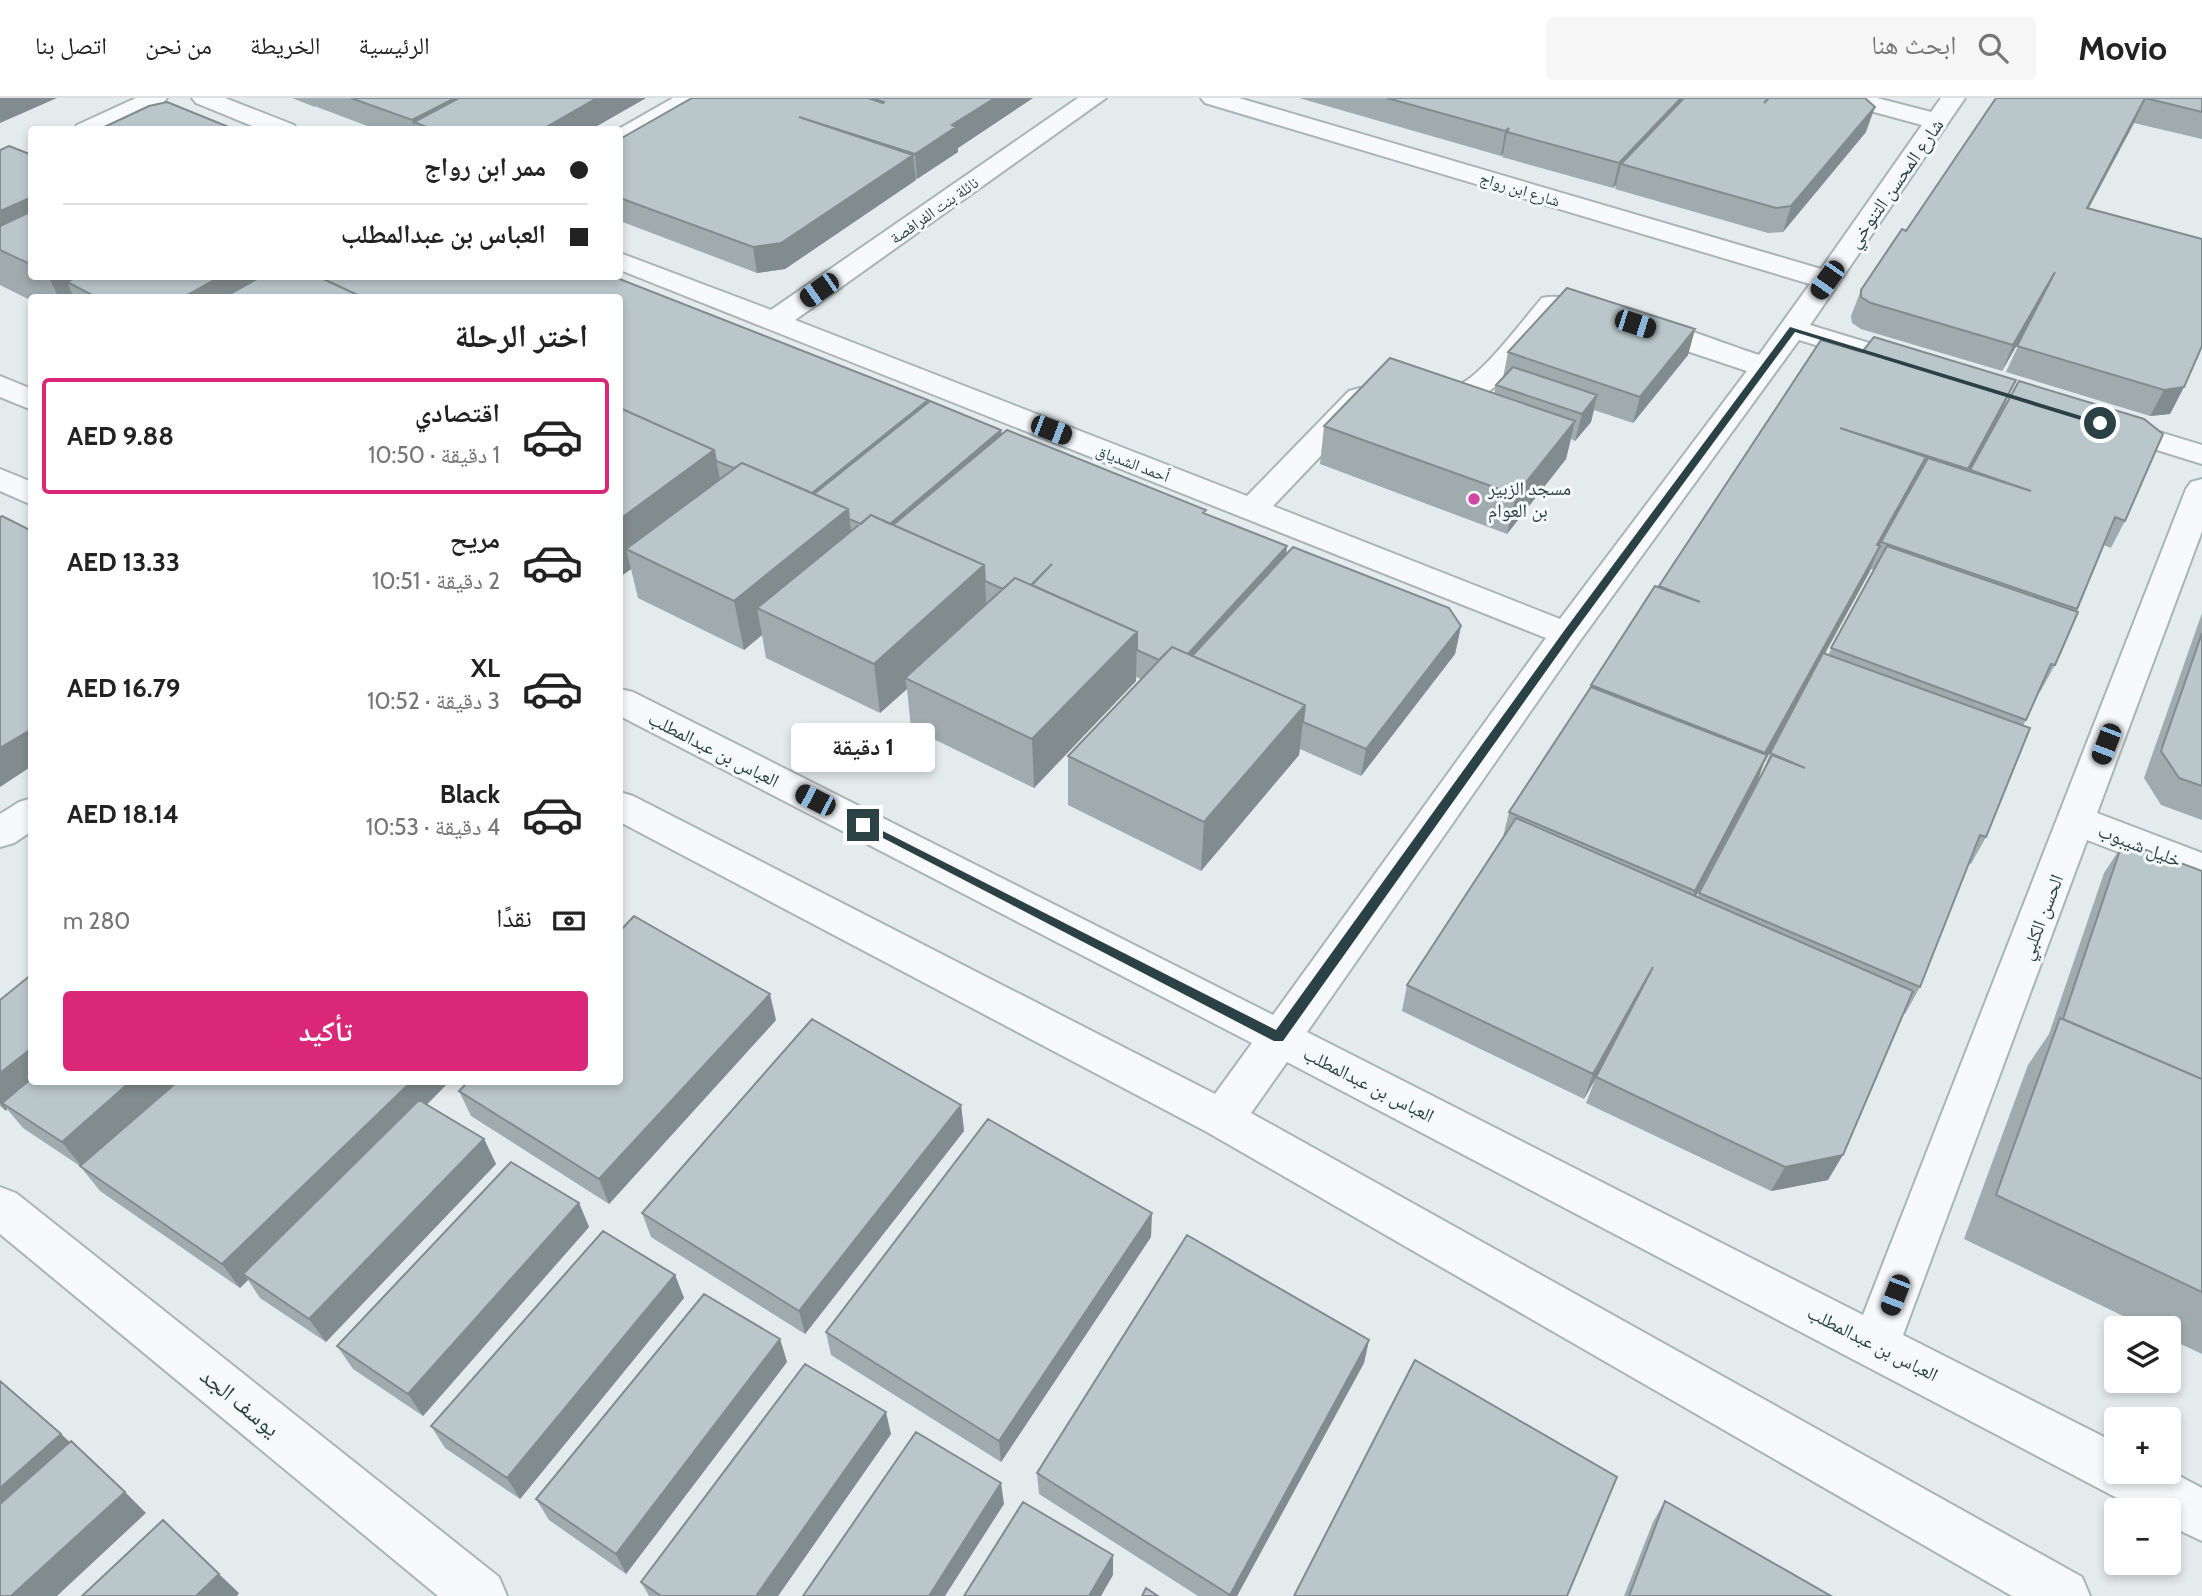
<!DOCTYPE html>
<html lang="ar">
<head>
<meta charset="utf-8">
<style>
	:root { --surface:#fff; --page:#f6f6f6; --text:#222; --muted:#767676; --line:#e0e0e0; --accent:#db2777 }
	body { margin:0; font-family:Cabin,"Noto Naskh Arabic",sans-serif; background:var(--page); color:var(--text); direction:rtl; height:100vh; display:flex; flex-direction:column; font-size:26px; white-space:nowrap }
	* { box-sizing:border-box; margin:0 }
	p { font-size:23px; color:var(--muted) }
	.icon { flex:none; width:38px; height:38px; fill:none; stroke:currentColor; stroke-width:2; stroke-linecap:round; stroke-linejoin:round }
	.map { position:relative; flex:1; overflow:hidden; direction:ltr }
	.drawer { position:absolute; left:28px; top:196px; width:595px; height:791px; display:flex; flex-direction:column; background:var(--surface); border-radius:7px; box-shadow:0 4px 10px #0003; direction:rtl }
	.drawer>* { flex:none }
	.top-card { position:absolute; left:28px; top:28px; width:595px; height:154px; border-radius:7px; box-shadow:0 4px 10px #0003; direction:rtl; display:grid; align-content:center; height:154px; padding:0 35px; background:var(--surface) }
	.tools { position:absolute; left:2104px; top:1218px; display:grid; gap:14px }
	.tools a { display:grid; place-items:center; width:77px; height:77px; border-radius:7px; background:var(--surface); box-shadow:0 4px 10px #0003; font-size:35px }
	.end { position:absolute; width:32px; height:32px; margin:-16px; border:9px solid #2a4245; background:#fff; box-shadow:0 0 0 4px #fff }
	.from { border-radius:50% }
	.bubble { position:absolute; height:49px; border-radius:7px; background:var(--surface); box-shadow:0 4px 10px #0003; font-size:23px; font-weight:700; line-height:49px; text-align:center; direction:rtl }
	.car { position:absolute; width:21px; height:42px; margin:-21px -10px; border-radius:9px; box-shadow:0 0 5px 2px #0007; background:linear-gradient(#222 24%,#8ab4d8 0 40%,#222 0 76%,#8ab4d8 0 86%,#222 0) }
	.top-card b { display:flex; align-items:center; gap:24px; height:66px; font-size:26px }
	.top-card b+b { border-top:2px solid var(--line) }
	.top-card i { width:18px; height:18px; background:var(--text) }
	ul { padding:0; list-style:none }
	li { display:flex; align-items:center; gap:21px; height:116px; margin:0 14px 10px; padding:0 21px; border:4px solid transparent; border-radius:7px }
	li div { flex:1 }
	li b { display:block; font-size:26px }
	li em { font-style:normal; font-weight:700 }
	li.active { border-color:var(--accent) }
	li>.icon { width:63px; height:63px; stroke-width:1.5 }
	h2 { padding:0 35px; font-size:32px; line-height:84px }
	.pay { display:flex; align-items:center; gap:18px; height:77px; padding:0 35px; font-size:26px }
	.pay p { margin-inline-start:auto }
	.button { display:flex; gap:14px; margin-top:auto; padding:14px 35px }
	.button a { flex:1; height:80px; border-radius:7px; background:var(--accent); color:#fff; font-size:28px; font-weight:700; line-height:80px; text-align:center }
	header { display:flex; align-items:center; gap:42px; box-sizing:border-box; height:98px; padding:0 35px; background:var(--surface); border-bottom:2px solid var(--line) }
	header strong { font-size:33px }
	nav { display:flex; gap:38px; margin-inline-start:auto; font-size:24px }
	.search { width:490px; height:63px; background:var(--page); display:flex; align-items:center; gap:18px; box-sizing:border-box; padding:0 24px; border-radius:7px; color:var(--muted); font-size:26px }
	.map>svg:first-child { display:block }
</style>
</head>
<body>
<header>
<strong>Movio</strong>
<div class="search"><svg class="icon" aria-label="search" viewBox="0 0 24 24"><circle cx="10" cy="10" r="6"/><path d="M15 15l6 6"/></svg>ابحث هنا</div>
<nav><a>الرئيسية</a><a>الخريطة</a><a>من نحن</a><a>اتصل بنا</a></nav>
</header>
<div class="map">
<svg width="2202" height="1498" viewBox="0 0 2202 1498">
	<rect width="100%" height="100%" fill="#e4ebec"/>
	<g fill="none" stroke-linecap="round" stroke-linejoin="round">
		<g stroke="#a8b5b7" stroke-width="4">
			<path id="minor" d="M136,0H167L163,5L107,32H74L77,27Z
				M192,0H225L294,27L297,32H262L196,5Z
				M673,0H703L699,5L629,45L620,47V32H617Z
				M1078,0H1106L795,222L1247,398L1349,293L1360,290L1371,293L1375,299L1371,305L1273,408L1560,521L1747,273L1579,217L1559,215C1533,244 1498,305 1455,306C1442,306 1429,301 1418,298L1413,292L1418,286C1431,282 1442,290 1455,288C1478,284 1525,219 1542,200C1583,190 1713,242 1759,257L1810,186L1205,5L1201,0H1239L1821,171L1922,27L1841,5L1837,0H1877L1931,14L1941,0H1965L1810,227L1922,261L1927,267L1922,273L1912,276L1902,273L1799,242L1579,544L1307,934L1863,1217L2186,391L2191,384L2202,381V433L2097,715L2202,755V786L2087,742L1903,1237L2116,1345V1374L2168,1372L2202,1390V1443L2168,1427V1412H2140L1287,964L1251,1015L2082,1479L2090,1498H2012L1207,1034L620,724V694L633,698L1215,996L1252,945L620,618V591L633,594L1273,917L1546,540L620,172V155L771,212Z
				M0,278L32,291V312L0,299Z
				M2110,319L2202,347V366L2099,334L2095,328L2099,322Z
				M0,371L32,384V407L0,393Z
				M32,700V733L14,745L0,749V716L19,704Z
				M0,1089L16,1095L499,1479L507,1498H438L0,1136Z"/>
		</g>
		<use href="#minor" fill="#f7f9fa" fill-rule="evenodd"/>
	</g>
	<path fill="#a0abae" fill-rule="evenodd" d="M292,0H646L590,32H378L317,9V8L315,9Z
		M692,0H1033L958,50V54L917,81L915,80L916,82L785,171L757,175L620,123V41Z
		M1299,0H1865L1866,34L1783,134L1768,135L1615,91L1616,87L1613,90L1502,59L1503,56L1501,58Z
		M1996,0H2202V41L2134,25L2089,110L2184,289L2170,316L2150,318L2006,274L2026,231L2002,273L1861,231L1852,225L1851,218L1861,192L1906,133Z
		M0,52L32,57V178H612L928,302V304L1001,332L1002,337L1287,448L1286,456L1461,528L1455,556L1361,678L1300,651L1299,657L1201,773L1068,707V658L1141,581L1136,579V583L1034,690L911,630L907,591L880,615L766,560L762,537L744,552L638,500L631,471L620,479V200H32V203L0,187Z
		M1695,231L1688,257L1633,325L1594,312L1591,324L1575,343L1571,341L1566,361L1507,436L1320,366L1324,328L1494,295L1496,287L1503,280L1508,254Z
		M1821,242L2004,308L1977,359L2125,423L2111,450L2104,447L2055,567L2040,594H2039L2023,628L1986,739L1971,766L1969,765L1920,889L1905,916L1903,915L1828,1082L1771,1093L1586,1005L1595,982L1584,1001L1402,913L1407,887L1503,739L1509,714L1590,590L1591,587L1658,489ZM1871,471L1874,472L1828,557L1825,556ZM1772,651L1761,677L1697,799L1696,798L1757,684L1764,665Z
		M2202,515V722L2161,707L2144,680Z
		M2121,749L2202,773V1256L2168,1240V1230H2148L1964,1141L2028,967L2049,936L2104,775Z
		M0,902L32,984H444L446,987L427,1007L484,1041L496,1066L326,1244L260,1200L248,1182L240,1190L100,1093L80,1068L23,1030L7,1011L6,1013L0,1008Z
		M776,922L609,1106L471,1018L459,993Z
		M961,1007L964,1033L805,1236L651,1139L642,1115Z
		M579,1105L589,1129L423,1318L353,1271L337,1248Z
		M1151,1139L1001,1364L831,1257L826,1234Z
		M675,1177L684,1200L520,1401L445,1350L431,1328Z
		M780,1241L787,1264L626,1476L549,1422L536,1401Z
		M1369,1242L1364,1265L1237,1498H1198L1039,1396L1037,1375Z
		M891,1336L778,1498H649L641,1484Z
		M1665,1403L1831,1498H1624L1653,1424Z"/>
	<path fill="#828b8d" d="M0,0H57L0,25Z
		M455,0H508L414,24L415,32L412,22Z
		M597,0H646L590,32H541Z
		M995,0H1033L958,50V54L917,81L915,56L952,27Z
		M1681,0H1698L1621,66L1616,87L1613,90L1619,65Z
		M2145,0L2134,25L2075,135L2087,110Z
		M1875,9L1866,34L1783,134L1791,108Z
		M1509,30L1507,34L1503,56L1501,58L1505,33Z
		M913,57L916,82L785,171L757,175L753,149Z
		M32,99V156L0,152V113Z
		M2055,174L2044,200L2002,273L2013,247Z
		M48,178H153L67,184L74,200H59Z
		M222,178H274L282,200H182Z
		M1695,231L1688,257L1633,325L1640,299Z
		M2016,282L2004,308L1956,398L1968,371Z
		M2184,289L2170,316L2150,318L2164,292Z
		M1597,297L1591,324L1575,343L1582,316Z
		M928,302L931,329L805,401Z
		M1575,323L1566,361L1507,436L1516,397Z
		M1001,332L1003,358L901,446L880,434Z
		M714,352L724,401L626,451L631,471L620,479V421Z
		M1926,359L1915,386L1881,444L1869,475L1764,665L1757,684L1685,819L1695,793L1757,676L1765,655L1877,447Z
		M848,411L855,460L757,510L762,537L744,552L734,503Z
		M1287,448L1284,475L1193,576L1176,569Z
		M984,467L987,517L905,580L907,591L880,615L874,566Z
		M1461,528L1455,556L1361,678L1366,651Z
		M1137,534L1136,583L1034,690L1032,641Z
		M1305,607L1299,657L1201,773L1204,724Z
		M32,631V668L0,689V650Z
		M1653,869L1643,895L1584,1001L1593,976Z
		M770,896L776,922L609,1106L599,1081Z
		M32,950V984L2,1005L7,1011L6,1013L0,1005V975Z
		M130,984H177L82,1069L62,1044Z
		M411,984H444L446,987L249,1180L243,1176L248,1182L240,1190L222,1166Z
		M961,1007L964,1033L805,1236L799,1213Z
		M484,1041L496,1066L326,1244L309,1221Z
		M1843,1057L1828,1082L1771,1093L1785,1069Z
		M579,1105L589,1129L423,1318L408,1296Z
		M1152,1115L1151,1139L1001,1364L999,1343Z
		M675,1177L684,1200L520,1401L507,1380Z
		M780,1241L787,1264L626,1476L616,1456Z
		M1369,1242L1364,1265L1237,1498H1230Z
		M886,1314L891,1336L778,1498H756Z
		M61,1336L84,1357L0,1432V1390Z
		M1001,1385L1004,1406L945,1498H929Z
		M125,1394L146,1415L57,1498H11Z
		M1113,1457V1477L1101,1498H1089Z
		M219,1476L239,1495L237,1498H196Z"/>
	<path fill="#bac7ca" stroke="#828b8d" stroke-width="2" d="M351,0H455L412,22Z
		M459,0H597L541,32H434L414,24Z
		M692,0H868L883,5L884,4L871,0H995L952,27L956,29L915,56L799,19L913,57L781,145L753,149L620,100V41Z
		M1387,0H1681L1619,65L1507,34L1509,30L1505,33Z
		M1684,0H1768L1764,5L1769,0H1865L1875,9L1791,108L1776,110L1621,66Z
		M1996,0H2202V14L2145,0L2087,110L2202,141V248L2184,289L2164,292L2017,248L2055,174L2013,247L1871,205L1861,199V192L1902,131L1906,133Z
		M167,4L236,32H98L149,8Z
		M9,48L32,57V99L0,113V52Z
		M32,113V167L0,152V128Z
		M78,178H222L182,200H98L67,184Z
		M262,178H317L364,200H223Z
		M317,178H612L928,302L812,395L742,365L734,370L716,363L714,352L620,310V200H364Z
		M1567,190L1695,231L1640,299L1508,254Z
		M1874,239L2016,282L1968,371L1840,330L1926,359L1877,447L1880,448L1765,655L1591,587L1655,488L1700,504L1659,488L1821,242L1862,254Z
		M1390,260L1575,323L1516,397L1324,328Z
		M1513,269L1597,297L1582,316L1496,287Z
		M2019,283L2144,321L2163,336L2125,423L2115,419L2077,511L1881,444L1928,360L2031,393L1970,372Z
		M930,303L1001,332L890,426L871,417L861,426L849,421L848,411L814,396Z
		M620,310L714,352L620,421Z
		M1007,332L1206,412L1203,415L1287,448L1188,556L1172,549L1159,562L1137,552V534L1032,487L1052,466L1031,487L1015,480L1003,491L985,483L984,467L893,427Z
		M742,365L848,411L734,503L626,451Z
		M871,417L984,467L874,566L757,510Z
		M2,418L32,433V631L0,650V419Z
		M1887,448L2078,514L2055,567L2051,566L2026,622L1831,550Z
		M1293,449L1449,510L1461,528L1366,651L1303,624L1305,607L1192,558Z
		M1015,480L1137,534L1032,641L905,580Z
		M2202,535V688L2179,680L2161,653Z
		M1172,549L1305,607L1204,724L1068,658Z
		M1823,555L2030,630L1986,739L1980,737L1920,889L1699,795L1772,657L1805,670L1770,655Z
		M1591,589L1767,657L1695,793L1509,714Z
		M1516,720L1913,893L1843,1057L1785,1069L1596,979L1653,869L1593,976L1407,887Z
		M2121,749H2138L2202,773V981L2063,921Z
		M634,818L770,896L599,1081L459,993L468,984H620V833Z
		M32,876V950L0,975V902Z
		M2060,920L2202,981V1194L1996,1097Z
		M812,921L961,1007L799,1213L642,1115Z
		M32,980V984H130L62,1044L2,1005Z
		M177,984H411L222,1166L80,1068Z
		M419,1002L484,1041L309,1221L243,1176Z
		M988,1021L1152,1115L999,1343L826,1234Z
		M511,1064L579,1105L408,1296L337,1248Z
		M603,1133L675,1177L507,1380L431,1328Z
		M1187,1137L1369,1242L1230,1497L1037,1375Z
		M704,1196L780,1241L616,1456L536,1401Z
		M1415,1262L1617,1379L1567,1498H1294Z
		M805,1266L886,1314L756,1498H661L641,1484Z
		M0,1283L61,1336L0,1390Z
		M916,1334L1001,1385L929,1498H803Z
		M71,1343L125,1394L11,1498H0V1406Z
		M1665,1403L1831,1498H1629Z
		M1023,1404L1113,1457L1089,1498H964Z
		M163,1422L219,1476L196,1498H82Z
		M1146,1490L1158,1498H1142Z"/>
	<path fill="#2a4245" d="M1790,229L2104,325L2097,327L1795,234L1571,538L1283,943H1274L858,727L859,725H867L1276,932L1564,533Z"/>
	<circle fill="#d247a5" stroke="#f4f9f9" stroke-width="2.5" cx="1474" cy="401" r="7"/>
	<g text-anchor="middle" stroke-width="6" stroke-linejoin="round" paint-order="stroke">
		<g font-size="16" fill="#2a4245" stroke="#f4f9f9">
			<text transform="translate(1520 91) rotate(17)" y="6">شارع ابن رواج</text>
			<text transform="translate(934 112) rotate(-35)" y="6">نائلة بنت الفرافصة</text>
			<text transform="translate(1133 365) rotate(21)" y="6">أحمد الشدياق</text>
		</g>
		<g font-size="19" fill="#2a4245" stroke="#f4f9f9">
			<text transform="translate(1895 85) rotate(-55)" y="7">شارع المحسن التنوخي</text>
			<text transform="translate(714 651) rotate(27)" y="7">العباس بن عبدالمطلب</text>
			<text transform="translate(2140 747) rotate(21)" y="7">خليل شيبوب</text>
			<text transform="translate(2041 819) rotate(-69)" y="7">الحسن الكلبي</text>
			<text transform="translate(1369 986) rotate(27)" y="7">العباس بن عبدالمطلب</text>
			<text transform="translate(1873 1245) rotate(27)" y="7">العباس بن عبدالمطلب</text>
		</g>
		<g font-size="19" fill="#2a4245" stroke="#f4f9f9" text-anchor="start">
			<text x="1488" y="397">مسجد الزبير<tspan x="1488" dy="22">بن العوام</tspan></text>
		</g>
		<g font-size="23" fill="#2a4245" stroke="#f4f9f9">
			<text transform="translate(240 1304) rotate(39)" y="8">يوسف الجد</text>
		</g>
	</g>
</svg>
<div class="tools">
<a><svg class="icon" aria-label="layers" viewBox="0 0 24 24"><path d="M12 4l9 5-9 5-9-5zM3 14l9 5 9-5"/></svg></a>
<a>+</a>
<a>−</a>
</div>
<i class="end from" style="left:2100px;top:325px"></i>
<i class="end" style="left:863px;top:727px"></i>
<div class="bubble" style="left:791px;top:625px;width:144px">1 دقيقة</div>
<i class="car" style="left:1827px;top:182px;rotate:215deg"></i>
<i class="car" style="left:819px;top:192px;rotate:235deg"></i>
<i class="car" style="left:1635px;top:226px;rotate:108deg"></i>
<i class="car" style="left:1051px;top:332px;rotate:111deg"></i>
<i class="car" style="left:2106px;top:646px;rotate:201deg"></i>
<i class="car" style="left:815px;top:702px;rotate:297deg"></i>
<i class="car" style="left:1895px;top:1197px;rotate:201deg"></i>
<div class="top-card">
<b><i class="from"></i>ممر ابن رواج</b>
<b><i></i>العباس بن عبدالمطلب</b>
</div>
<section class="drawer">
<h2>اختر الرحلة</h2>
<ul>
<li class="active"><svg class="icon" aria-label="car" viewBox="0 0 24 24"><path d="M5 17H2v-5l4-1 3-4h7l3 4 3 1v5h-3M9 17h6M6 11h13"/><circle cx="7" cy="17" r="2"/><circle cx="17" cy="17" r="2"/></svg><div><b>اقتصادي</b><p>1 دقيقة · 10:50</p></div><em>AED 9.88</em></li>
<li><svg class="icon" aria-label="car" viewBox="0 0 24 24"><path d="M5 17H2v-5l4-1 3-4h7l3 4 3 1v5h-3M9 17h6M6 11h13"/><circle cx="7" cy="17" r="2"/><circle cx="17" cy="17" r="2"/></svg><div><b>مريح</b><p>2 دقيقة · 10:51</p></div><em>AED 13.33</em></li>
<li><svg class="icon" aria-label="car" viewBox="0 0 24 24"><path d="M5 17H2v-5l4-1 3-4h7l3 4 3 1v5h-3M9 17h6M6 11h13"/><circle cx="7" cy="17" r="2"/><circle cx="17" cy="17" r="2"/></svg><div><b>XL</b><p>3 دقيقة · 10:52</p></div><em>AED 16.79</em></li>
<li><svg class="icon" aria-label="car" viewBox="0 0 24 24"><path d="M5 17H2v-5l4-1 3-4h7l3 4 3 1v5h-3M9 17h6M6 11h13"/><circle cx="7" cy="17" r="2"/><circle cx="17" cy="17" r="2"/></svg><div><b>Black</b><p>4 دقيقة · 10:53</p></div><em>AED 18.14</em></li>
</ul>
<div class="pay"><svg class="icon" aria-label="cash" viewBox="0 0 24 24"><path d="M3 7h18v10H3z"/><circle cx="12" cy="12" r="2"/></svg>نقدًا<p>280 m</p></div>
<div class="button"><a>تأكيد</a></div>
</section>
</div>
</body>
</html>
